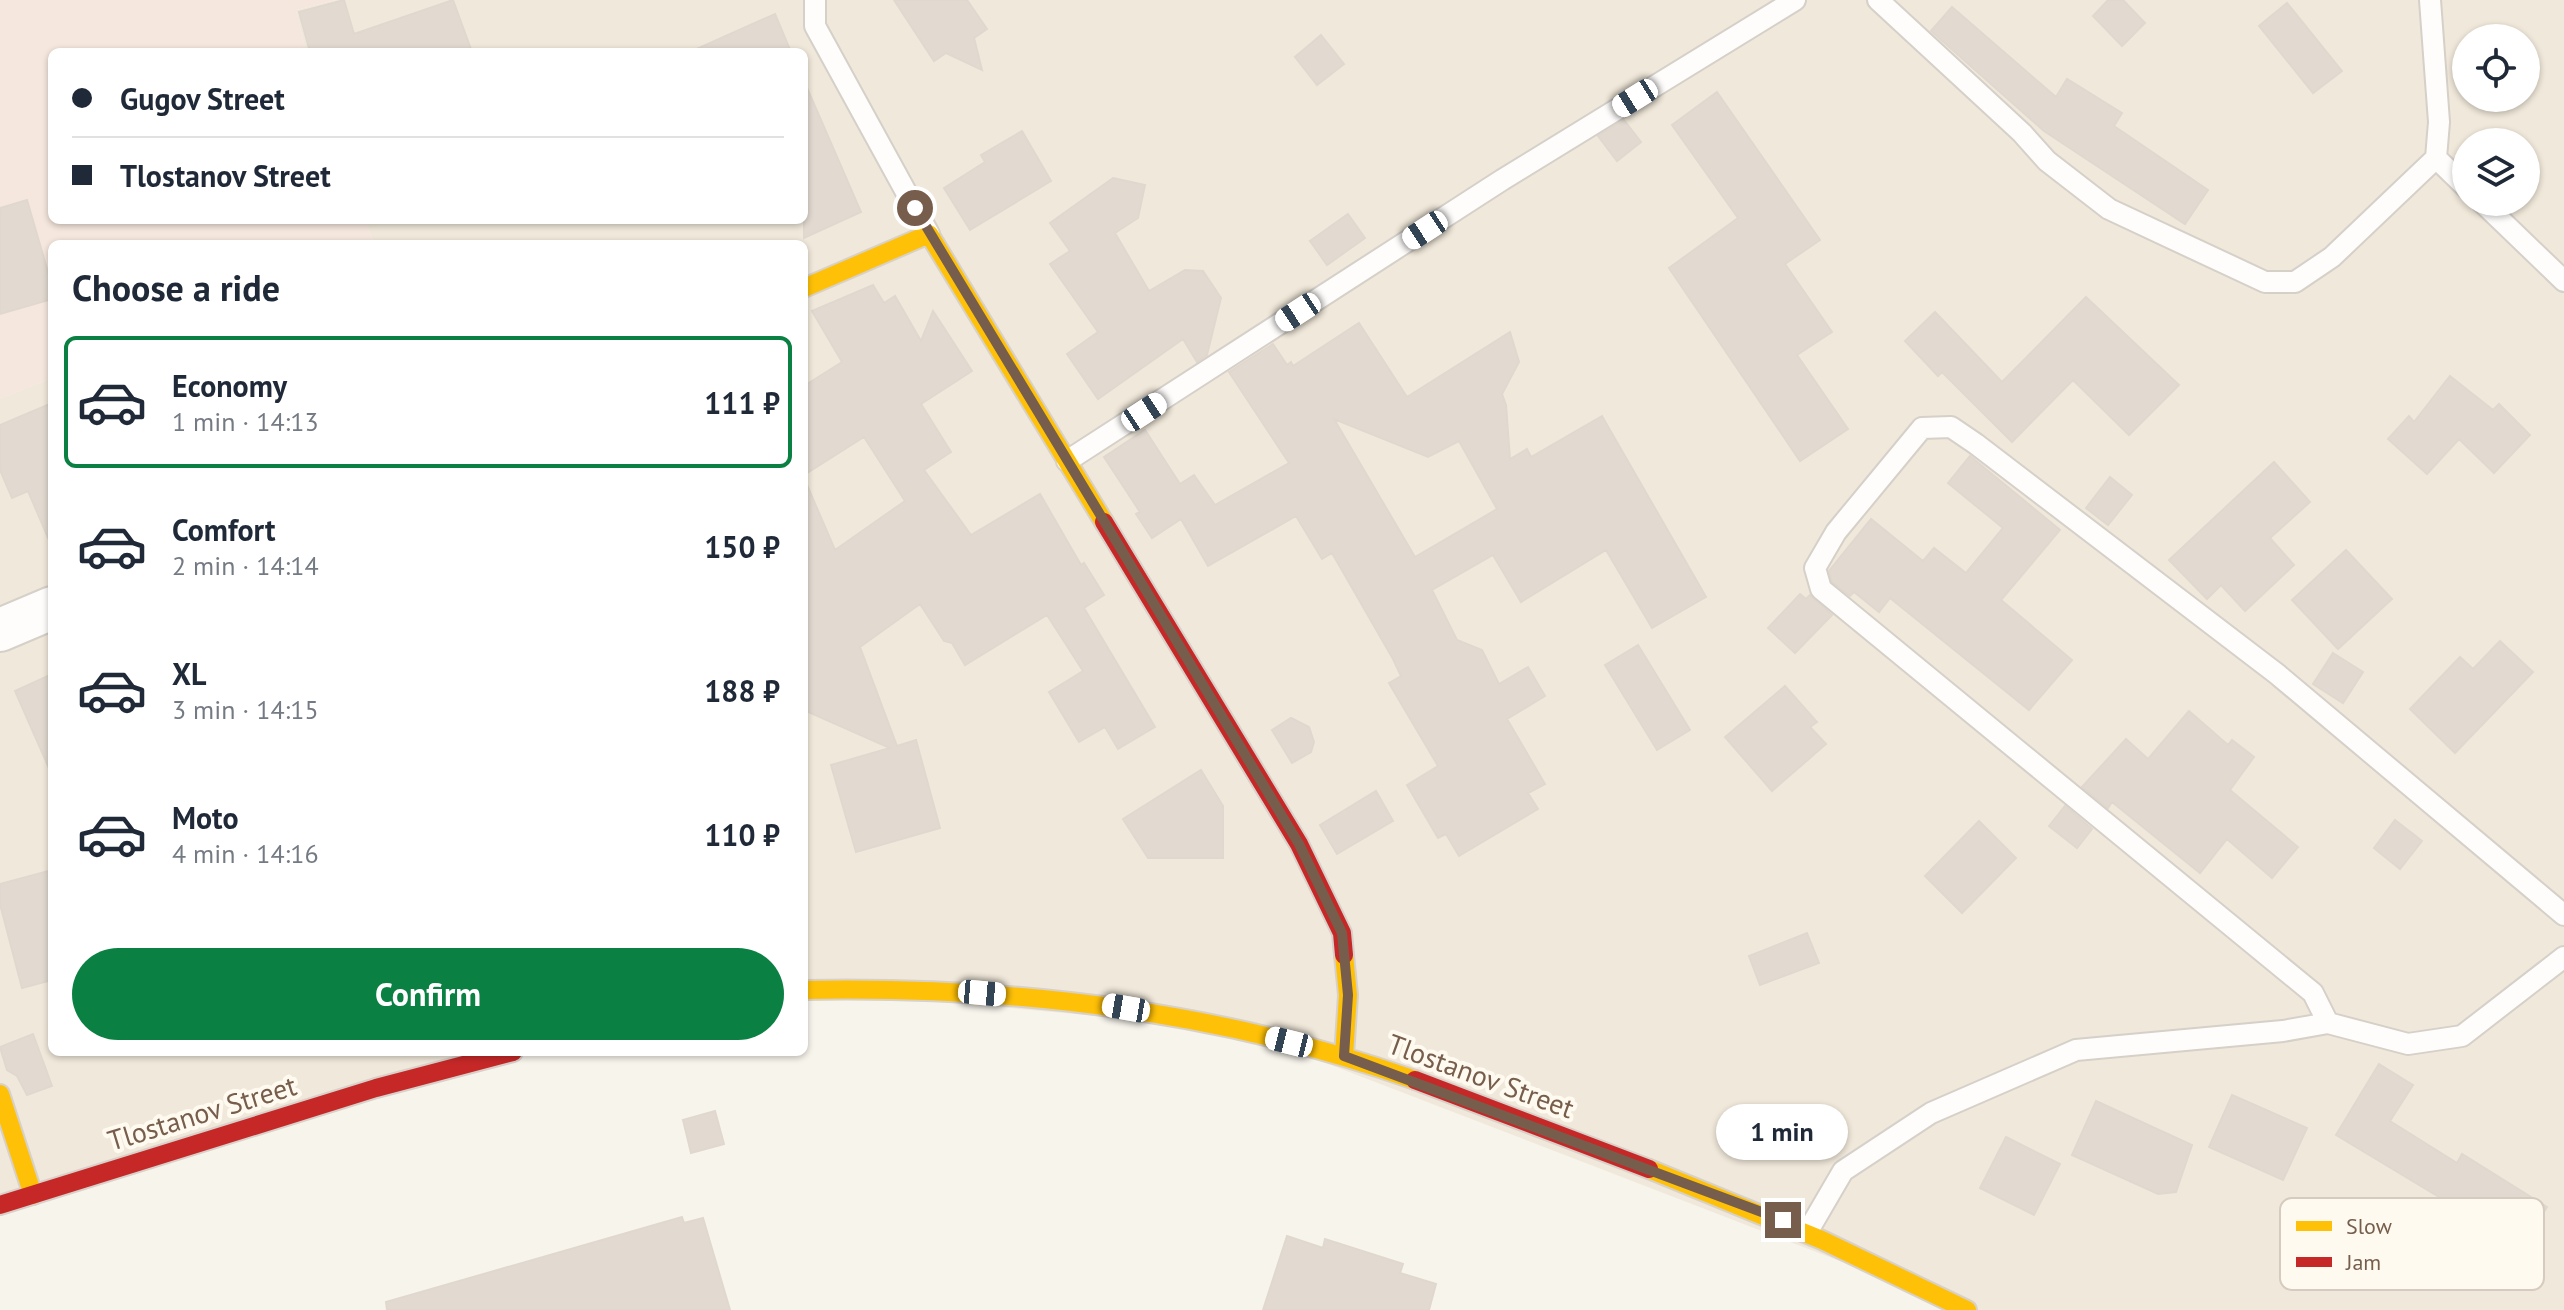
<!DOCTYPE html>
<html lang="en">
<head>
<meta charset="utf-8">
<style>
	:root { --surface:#fff; --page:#f6f6f7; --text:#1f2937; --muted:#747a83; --line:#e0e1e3; --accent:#0b8043 }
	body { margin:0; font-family:"PT Sans",sans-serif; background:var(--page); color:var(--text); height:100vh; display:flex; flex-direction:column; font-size:30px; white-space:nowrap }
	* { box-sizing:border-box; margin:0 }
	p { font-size:26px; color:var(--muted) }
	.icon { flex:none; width:44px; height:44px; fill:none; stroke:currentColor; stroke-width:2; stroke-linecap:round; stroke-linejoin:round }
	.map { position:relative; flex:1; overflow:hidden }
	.details { position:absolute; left:48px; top:240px; width:760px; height:816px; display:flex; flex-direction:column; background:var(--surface); border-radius:12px; box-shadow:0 2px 6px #0004 }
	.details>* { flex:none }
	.guide { position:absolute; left:48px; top:48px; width:760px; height:176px; border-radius:12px; box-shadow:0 2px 6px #0004; display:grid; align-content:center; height:176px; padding:0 24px; background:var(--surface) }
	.buttons { position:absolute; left:2452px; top:24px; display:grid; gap:16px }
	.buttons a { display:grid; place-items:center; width:88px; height:88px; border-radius:50%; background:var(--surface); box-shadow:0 2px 6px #0004; font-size:40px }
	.end { position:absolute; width:36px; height:36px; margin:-18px; border:10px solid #775e4c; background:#fff; box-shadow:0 0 0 4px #fff }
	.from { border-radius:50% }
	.bubble { position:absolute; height:56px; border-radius:28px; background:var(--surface); box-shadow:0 2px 6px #0004; font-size:26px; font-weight:700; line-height:56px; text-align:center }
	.car { position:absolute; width:24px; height:48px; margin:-24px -12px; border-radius:10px; box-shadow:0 0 6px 2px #0007; background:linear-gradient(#fff 24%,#345 0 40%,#fff 0 76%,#345 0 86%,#fff 0) }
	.guide b { display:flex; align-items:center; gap:28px; height:76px; font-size:30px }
	.guide b+b { border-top:2px solid var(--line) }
	.guide i { width:20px; height:20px; background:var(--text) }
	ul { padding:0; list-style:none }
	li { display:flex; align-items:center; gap:24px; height:132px; margin:0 16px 12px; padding:0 8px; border:4px solid transparent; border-radius:12px }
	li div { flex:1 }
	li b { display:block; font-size:30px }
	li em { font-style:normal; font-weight:700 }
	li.current { border-color:var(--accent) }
	li>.icon { width:72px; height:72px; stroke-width:1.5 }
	h2 { padding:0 24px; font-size:36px; line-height:96px }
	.primary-button { display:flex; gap:16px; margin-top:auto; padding:16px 24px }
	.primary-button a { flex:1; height:92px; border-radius:48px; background:var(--accent); color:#fff; font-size:32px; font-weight:700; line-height:92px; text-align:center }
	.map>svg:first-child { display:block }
</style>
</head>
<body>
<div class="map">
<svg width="2564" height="1310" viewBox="0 0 2564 1310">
	<rect width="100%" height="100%" fill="#f7f4ec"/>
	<path fill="#f0e8da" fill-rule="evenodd" d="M336,0H2564V1310H1967L1235,1028L804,990V244H374L365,220H804V52H306L296,10ZM2466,38H2526V98H2466ZM2466,142H2526V202H2466Z
		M52,378V1052H513L0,1205V399Z"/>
	<path fill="#f5e7dd" d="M0,0H336L296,10L306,52H52V220H365L374,244H52V378L0,399Z"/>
	<path fill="#e2dad1" stroke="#e0d8ce" stroke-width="2" fill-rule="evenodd" d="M344,0L354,34L453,0L472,52H310L299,12Z
		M894,0H967L987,29L974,38L982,70L946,53L934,61Z
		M2108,0H2123L2145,23L2122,46L2093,16Z
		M2287,3L2342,71L2313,93L2259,26Z
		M1952,7L2056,97L2067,79L2122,113L2114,126L2208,190L2185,224L2044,131L1931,31Z
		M775,14L791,52H690Z
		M1321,35L1344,64L1317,85L1295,57Z
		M804,81L861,212L804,238Z
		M1717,92L1820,240L1785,264L1832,332L1797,355L1848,429L1800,461L1669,268L1738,218L1672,125Z
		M1624,120L1641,142L1617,161L1598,136Z
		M1022,131L1051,181L970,230L944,188L985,162L981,155Z
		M1113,178L1145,185L1138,218L1115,233L1149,291L1185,270L1203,271L1221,298L1207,355L1197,362L1183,339L1098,399L1067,354L1098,332L1050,264L1070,251L1050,223Z
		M27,200L52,286V299L0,314V208Z
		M1348,214L1365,238L1327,265L1310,241Z
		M873,285L884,303L895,296L921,341L933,311L972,371L921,404L951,452L924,470L971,535L1040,494L1081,565L1084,563L1104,595L1084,608L1155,727L1118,749L1105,727L1079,742L1049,692L1083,671L1047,615L965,665L952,643L944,641L920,604L860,647L897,746L916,740L940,828L856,852L831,765L890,748L804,710V478L835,550L905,501L864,437L804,475V386L842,362L812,311Z
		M2086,297L2179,385L2129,435L2073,380L2012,442L1942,372L1938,376L1905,341L1935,312L2002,382Z
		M1359,323L1407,397L1510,332L1519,362L1502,394L1506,405L1510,459L1527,449L1531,457L1602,416L1706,597L1652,628L1606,550L1521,602L1493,555L1432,590L1457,640L1482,650L1499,684L1528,667L1545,696L1507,719L1545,784L1528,793L1538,809L1459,856L1446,834L1438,838L1407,785L1438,766L1389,683L1401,676L1393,659L1332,553L1322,559L1296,516L1208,566L1181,519L1152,538L1136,514L1140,512L1104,457L1145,430L1180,484L1194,475L1215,505L1289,463L1229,372L1273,344L1287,365L1291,362L1293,366ZM1334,419L1428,457L1459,441L1497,509L1415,557Z
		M2450,376L2493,410L2499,404L2530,435L2494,473L2459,439L2427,474L2388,439L2409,416L2414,422Z
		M52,403V547L28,491L12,498L0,470V425Z
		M1970,456L2060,530L2001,600L2072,660L2029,710L1890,598L1879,612L1854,592L1850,596L1832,582L1829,571L1871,519L1923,561L1934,548L1966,573L2003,528L1948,483Z
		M2274,462L2310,502L2270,538L2294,565L2245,611L2221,585L2207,599L2169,560Z
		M2110,477L2132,495L2108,525L2086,508Z
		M2346,550L2392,599L2338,649L2292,600Z
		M1800,594L1806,599L1810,595L1832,615L1795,653L1768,628Z
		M2500,641L2533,672L2455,753L2410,709L2460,657L2473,669Z
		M1638,645L1690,730L1657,750L1605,665Z
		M2333,653L2363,672L2343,703L2313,684Z
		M52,674V775L15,691Z
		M1785,686L1817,722L1810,727L1826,744L1772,791L1725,737Z
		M2189,711L2228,745L2232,740L2254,757L2230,790L2298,847L2272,878L2227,839L2200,873L2112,802L2108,808L2082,787L2126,739L2148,759Z
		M1291,718L1309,727L1314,742L1311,752L1292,763L1272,730Z
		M1201,770L1223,806V858H1148L1123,819Z
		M1376,791L1393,821L1337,854L1320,825Z
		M2065,806L2092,829L2077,848L2049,826Z
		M2395,820L2422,841L2400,869L2374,848Z
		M1979,821L2016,858L1962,913L1925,876Z
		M52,870V980L22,988L0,904V884Z
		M1807,933L1819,963L1760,985L1749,956Z
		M33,1034L52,1086L27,1095L17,1076L7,1070L0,1047Z
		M2379,1064L2413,1085L2390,1121L2457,1163L2462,1154L2547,1207L2522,1247L2336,1135Z
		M2232,1095L2307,1128L2283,1180L2209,1147Z
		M2096,1101L2192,1145L2176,1192L2158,1194L2072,1155Z
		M715,1111L724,1144L691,1153L683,1120Z
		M2006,1137L2060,1164L2034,1215L1980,1188Z
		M682,1217L684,1223L703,1218L730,1310H387L386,1302Z
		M1287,1236L1323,1248L1325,1239L1403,1264L1400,1273L1436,1284L1429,1310H1263Z"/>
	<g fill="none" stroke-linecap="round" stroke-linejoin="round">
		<g stroke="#d5d0c8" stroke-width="24">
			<path id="lane" d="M815,0V26L929,234
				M1878,0L2022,133L2047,161L2109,209L2265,282H2295L2332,257L2436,158L2439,122L2430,0
				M2436,158L2466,187
				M2482,202L2564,281
				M1067,461L1502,180L1795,0
				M2328,1023L2313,993L1821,589L1815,568L1836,532L1922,428L1951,427L1976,444L2277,674L2564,915
				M1808,1231L1843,1171L1931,1113L2076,1050L2283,1031L2328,1023L2408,1044L2462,1036L2564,957"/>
		</g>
		<g stroke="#d5d0c8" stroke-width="46">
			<path id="street" d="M0,630L52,608"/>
		</g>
		<g stroke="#d8d1ca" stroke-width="22">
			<path id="slow" d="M804,288L929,234L1104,522
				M804,990C1012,986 1218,1010 1415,1080
				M1344,1056L1348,995L1344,955
				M0,1094L33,1195
				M1649,1169L1822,1240L1967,1310"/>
		</g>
		<g stroke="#d8d1ca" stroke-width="22">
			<path id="jam" d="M1104,522L1299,844L1342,933L1344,955
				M1415,1080L1649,1169
				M0,1205L376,1088L513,1052"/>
		</g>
		<use href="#lane" stroke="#fefdfc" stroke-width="20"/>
		<use href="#street" stroke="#fefdfc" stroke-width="42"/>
		<use href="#slow" stroke="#ffc107" stroke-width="18"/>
		<use href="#jam" stroke="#c62828" stroke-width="18"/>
	</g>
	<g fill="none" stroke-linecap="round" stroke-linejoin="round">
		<path stroke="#775e4c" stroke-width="10" d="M915,208L1299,844L1342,933L1348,995L1344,1056L1783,1220"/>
	</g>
	<g text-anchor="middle" stroke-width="8" stroke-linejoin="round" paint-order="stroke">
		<g font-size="28" fill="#775e4c" stroke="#fffaef">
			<text transform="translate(1481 1076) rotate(20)" y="10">Tlostanov Street</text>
			<text transform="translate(202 1113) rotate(-17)" y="10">Tlostanov Street</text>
		</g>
	</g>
	<rect x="2280" y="1198" width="264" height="92" rx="12" fill="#fffaef" stroke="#d6cbbe" stroke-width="2"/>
	<rect x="2296" y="1221" width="36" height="10" fill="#ffc107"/>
	<rect x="2296" y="1257" width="36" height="10" fill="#c62828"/>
	<g font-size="22" fill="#775e4c">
		<text x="2346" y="1234">Slow</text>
		<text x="2346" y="1270">Jam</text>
	</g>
</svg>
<div class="buttons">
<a><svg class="icon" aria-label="locate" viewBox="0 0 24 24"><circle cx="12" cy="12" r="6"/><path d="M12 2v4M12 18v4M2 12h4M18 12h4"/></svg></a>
<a><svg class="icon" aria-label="layers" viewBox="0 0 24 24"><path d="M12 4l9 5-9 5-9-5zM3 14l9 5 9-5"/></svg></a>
</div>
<i class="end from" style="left:915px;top:208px"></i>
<i class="end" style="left:1783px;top:1220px"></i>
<div class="bubble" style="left:1716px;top:1104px;width:132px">1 min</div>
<i class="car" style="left:1635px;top:98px;rotate:238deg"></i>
<i class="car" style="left:1425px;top:230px;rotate:237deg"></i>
<i class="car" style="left:1298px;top:312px;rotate:237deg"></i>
<i class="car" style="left:1144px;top:412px;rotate:57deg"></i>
<i class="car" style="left:982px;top:993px;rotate:95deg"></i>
<i class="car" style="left:1126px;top:1008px;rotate:280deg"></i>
<i class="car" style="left:1289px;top:1042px;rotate:284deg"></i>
<div class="guide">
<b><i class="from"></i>Gugov Street</b>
<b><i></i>Tlostanov Street</b>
</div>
<section class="details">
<h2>Choose a ride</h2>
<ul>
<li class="current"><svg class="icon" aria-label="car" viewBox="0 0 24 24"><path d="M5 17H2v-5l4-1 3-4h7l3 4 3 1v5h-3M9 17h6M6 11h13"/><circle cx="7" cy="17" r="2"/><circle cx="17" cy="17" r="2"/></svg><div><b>Economy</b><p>1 min · 14:13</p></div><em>111 ₽</em></li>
<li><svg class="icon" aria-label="car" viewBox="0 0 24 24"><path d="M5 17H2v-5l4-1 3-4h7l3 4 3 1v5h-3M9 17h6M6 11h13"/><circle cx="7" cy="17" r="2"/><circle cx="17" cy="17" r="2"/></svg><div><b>Comfort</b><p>2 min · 14:14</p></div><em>150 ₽</em></li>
<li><svg class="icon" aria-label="car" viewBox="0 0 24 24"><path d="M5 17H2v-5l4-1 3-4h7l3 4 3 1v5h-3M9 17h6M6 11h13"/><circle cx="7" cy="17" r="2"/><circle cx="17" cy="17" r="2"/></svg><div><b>XL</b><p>3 min · 14:15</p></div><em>188 ₽</em></li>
<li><svg class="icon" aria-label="car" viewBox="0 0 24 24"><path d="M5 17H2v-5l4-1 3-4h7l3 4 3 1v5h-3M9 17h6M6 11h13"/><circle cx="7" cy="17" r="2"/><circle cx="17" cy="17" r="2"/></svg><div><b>Moto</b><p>4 min · 14:16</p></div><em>110 ₽</em></li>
</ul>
<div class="primary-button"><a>Confirm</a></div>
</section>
</div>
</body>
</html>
